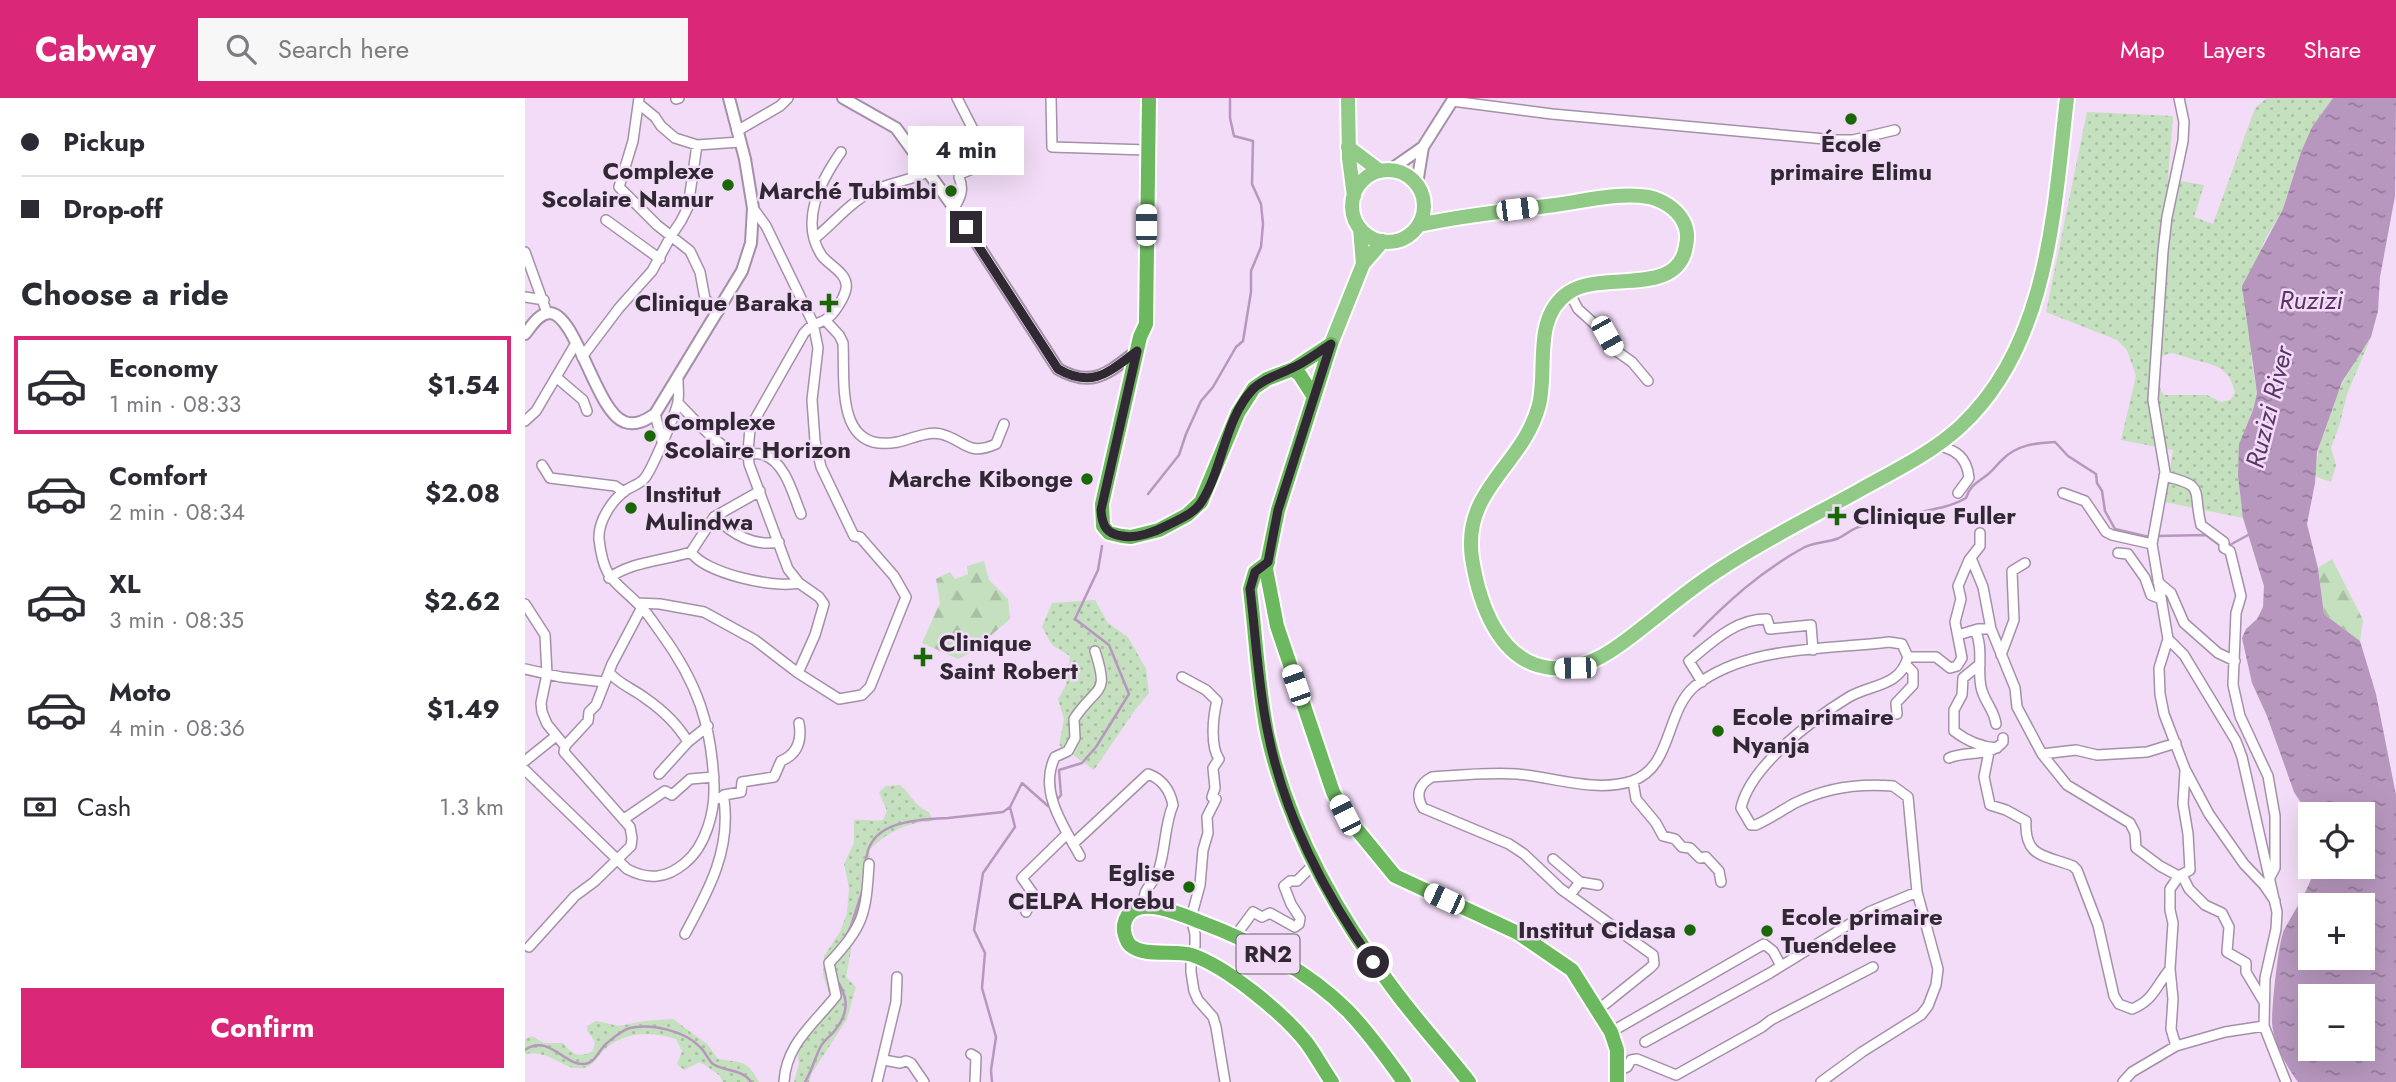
<!DOCTYPE html>
<html lang="en">
<head>
<meta charset="utf-8">
<style>
	:root { --surface:#fff; --page:#f7f7f7; --text:#2b2b33; --muted:#7c7c81; --line:#e1e1e2; --accent:#db2777 }
	body { margin:0; font-family:Jost,sans-serif; background:var(--page); color:var(--text); height:100vh; display:flex; flex-direction:column; font-size:26px; white-space:nowrap }
	* { box-sizing:border-box; margin:0 }
	p { font-size:23px; color:var(--muted) }
	.icon { flex:none; width:38px; height:38px; fill:none; stroke:currentColor; stroke-width:2; stroke-linecap:round; stroke-linejoin:round }
	.map { position:relative; flex:1; overflow:hidden }
	.details { display:flex; flex-direction:column; background:var(--surface); width:525px }
	.details>* { flex:none }
	.hud { display:grid; align-content:center; height:154px; padding:0 21px; background:var(--surface) }
	.fabs { position:absolute; left:1773px; top:704px; display:grid; gap:14px }
	.fabs a { display:grid; place-items:center; width:77px; height:77px; border-radius:0px; background:var(--surface); box-shadow:0 7px 28px #0002; font-size:35px }
	.end { position:absolute; width:32px; height:32px; margin:-16px; border:9px solid #302832; background:#fff; box-shadow:0 0 0 4px #fff }
	.from { border-radius:50% }
	.bubble { position:absolute; height:49px; border-radius:0px; background:var(--surface); box-shadow:0 7px 28px #0002; font-size:23px; font-weight:700; line-height:49px; text-align:center }
	.car { position:absolute; width:21px; height:42px; margin:-21px -10px; border-radius:9px; box-shadow:0 0 5px 2px #0007; background:linear-gradient(#fff 24%,#345 0 40%,#fff 0 76%,#345 0 86%,#fff 0) }
	.hud b { display:flex; align-items:center; gap:24px; height:66px; font-size:26px }
	.hud b+b { border-top:2px solid var(--line) }
	.hud i { width:18px; height:18px; background:var(--text) }
	ul { padding:0; list-style:none }
	li { display:flex; align-items:center; gap:21px; height:98px; margin:0 14px 10px; padding:0 7px; border:4px solid transparent; border-radius:0px }
	li div { flex:1 }
	li b { display:block; font-size:26px }
	li em { font-style:normal; font-weight:700 }
	li.on { border-color:var(--accent) }
	li>.icon { width:63px; height:63px; stroke-width:1.5 }
	h2 { padding:0 21px; font-size:32px; line-height:84px }
	.pay { display:flex; align-items:center; gap:18px; height:77px; padding:0 21px; font-size:26px }
	.pay p { margin-inline-start:auto }
	.primary-button { display:flex; gap:14px; margin-top:auto; padding:14px 21px }
	.primary-button a { flex:1; height:80px; border-radius:0px; background:var(--accent); color:#fff; font-size:28px; font-weight:700; line-height:80px; text-align:center }
	header { display:flex; align-items:center; gap:42px; box-sizing:border-box; height:98px; padding:0 35px; background:var(--accent); color:#fff }
	header strong { font-size:33px }
	nav { display:flex; gap:38px; margin-inline-start:auto; font-size:24px }
	.search { width:490px; height:63px; background:var(--page); display:flex; align-items:center; gap:18px; box-sizing:border-box; padding:0 24px; border-radius:0px; color:var(--muted); font-size:26px }
	main { display:flex; flex:1; min-height:0 }
	.map>svg:first-child { display:block }
</style>
</head>
<body>
<header>
<strong>Cabway</strong>
<div class="search"><svg class="icon" aria-label="search" viewBox="0 0 24 24"><circle cx="10" cy="10" r="6"/><path d="M15 15l6 6"/></svg>Search here</div>
<nav><a>Map</a><a>Layers</a><a>Share</a></nav>
</header>
<main>
<section class="details">
<div class="hud">
<b><i class="from"></i>Pickup</b>
<b><i></i>Drop-off</b>
</div>
<h2>Choose a ride</h2>
<ul>
<li class="on"><svg class="icon" aria-label="car" viewBox="0 0 24 24"><path d="M5 17H2v-5l4-1 3-4h7l3 4 3 1v5h-3M9 17h6M6 11h13"/><circle cx="7" cy="17" r="2"/><circle cx="17" cy="17" r="2"/></svg><div><b>Economy</b><p>1 min · 08:33</p></div><em>$1.54</em></li>
<li><svg class="icon" aria-label="car" viewBox="0 0 24 24"><path d="M5 17H2v-5l4-1 3-4h7l3 4 3 1v5h-3M9 17h6M6 11h13"/><circle cx="7" cy="17" r="2"/><circle cx="17" cy="17" r="2"/></svg><div><b>Comfort</b><p>2 min · 08:34</p></div><em>$2.08</em></li>
<li><svg class="icon" aria-label="car" viewBox="0 0 24 24"><path d="M5 17H2v-5l4-1 3-4h7l3 4 3 1v5h-3M9 17h6M6 11h13"/><circle cx="7" cy="17" r="2"/><circle cx="17" cy="17" r="2"/></svg><div><b>XL</b><p>3 min · 08:35</p></div><em>$2.62</em></li>
<li><svg class="icon" aria-label="car" viewBox="0 0 24 24"><path d="M5 17H2v-5l4-1 3-4h7l3 4 3 1v5h-3M9 17h6M6 11h13"/><circle cx="7" cy="17" r="2"/><circle cx="17" cy="17" r="2"/></svg><div><b>Moto</b><p>4 min · 08:36</p></div><em>$1.49</em></li>
</ul>
<div class="pay"><svg class="icon" aria-label="cash" viewBox="0 0 24 24"><path d="M3 7h18v10H3z"/><circle cx="12" cy="12" r="2"/></svg>Cash<p>1.3 km</p></div>
<div class="primary-button"><a>Confirm</a></div>
</section>
<div class="map">
<svg width="1871" height="984" viewBox="0 0 1871 984">
	<defs>
		<pattern id="grass-dots" width="8" height="8" patternUnits="userSpaceOnUse" patternTransform="scale(1.75)"><rect width="8" height="8" fill="#c4e0be"/><path d="M2 2h.1M6 6h.1" fill="none" stroke="#a9c0a4" stroke-width="1.8" stroke-linecap="round"/></pattern>
		<pattern id="forest-firs" width="22" height="20" patternUnits="userSpaceOnUse" patternTransform="scale(1.75)"><rect width="22" height="20" fill="#c4e0be"/><path d="M5 1l3.5 6h-7zM16 11l3.5 6h-7z" fill="#a9c0a4"/></pattern>
		<pattern id="water-ripples" width="26" height="14" patternUnits="userSpaceOnUse" patternTransform="scale(1.75)"><rect width="26" height="14" fill="#b797be"/><path d="M2 4q2-2 4 0t4 0M15 11q2-2 4 0t4 0" fill="none" stroke="#957b9b"/></pattern>
	</defs>
	<rect width="100%" height="100%" fill="#f2dcf7"/>
	<path fill="url(#grass-dots)" fill-rule="evenodd" d="M1742,0H1808L1787,29L1776,54L1758,111L1738,145L1726,259L1732,295L1728,312L1721,328L1713,378L1718,420L1640,404L1648,352L1596,342L1611,278L1602,252L1592,242L1521,214L1562,14L1648,18L1643,81L1679,87L1669,119L1688,126L1730,10ZM1646,255C1656,256 1664,261 1674,263C1695,268 1705,272 1710,295L1705,302L1696,304L1682,297H1639C1631,286 1632,269 1637,258Z
		M1846,239L1822,296L1815,325L1806,350L1811,367L1806,384L1790,378C1794,326 1817,280 1846,239Z
		M570,502L583,525L603,539L621,571L624,595L610,612L569,672L534,647L539,621L533,601L541,587L545,558L527,547L517,529L527,505Z
		M375,687C386,696 390,709 404,714L408,723C382,724 362,734 344,752L348,779L332,819L322,874L321,879L331,889L322,921L287,975L284,984H269L274,966L272,951L274,942L287,935L308,907L298,877L299,858L315,834L322,815L324,789L319,766L329,745V722C339,720 347,724 358,722L362,713L354,694L361,688Z
		M148,921L182,946L193,961C218,965 221,961 234,984H198L194,977L175,964L159,972L152,966L157,953L151,941C125,933 99,933 78,953C72,959 67,969 58,970C38,973 25,951 0,956V941L7,938L19,945H38C48,958 54,960 68,953L70,944L62,932V928L71,923L94,928L120,923Z"/>
	<path fill="url(#forest-firs)" d="M1807,461L1838,522L1835,543L1799,516L1793,470Z
		M459,463L464,482L483,501L485,521L464,539L465,545L433,561L397,545L415,505L411,481L425,474L430,481L443,476L442,468Z"/>
	<path fill="url(#water-ripples)" fill-rule="evenodd" d="M1808,0H1871L1870,98L1855,179L1853,213L1846,239L1817,284L1792,354L1790,385L1782,426L1793,470L1799,516L1835,543L1851,596L1871,697V984H1773C1761,968 1748,944 1747,924C1747,908 1753,845 1759,832C1771,810 1783,793 1791,768H1838V716H1785V719L1769,694L1742,618L1727,585L1717,540L1721,531L1732,521L1738,509L1739,488L1718,420L1713,378L1714,346L1728,312L1732,295L1717,188L1758,111L1776,54L1787,29ZM1785,807H1838V859H1785ZM1785,898H1838V950H1785Z"/>
	<g fill="none" stroke-linecap="round" stroke-linejoin="round">
		<path stroke="#b797be" stroke-width="2.5" d="M623,396L654,357L661,336L676,303L688,289L711,249L718,243L726,194V173L736,149L738,126L736,106L727,86L728,43L709,38L705,20V0
			M1631,438L1681,437L1697,449
			M1703,448L1725,436
			M1169,538C1202,504 1236,473 1278,450C1289,444 1302,445 1314,440C1322,436 1329,429 1337,428C1353,424 1368,419 1384,416C1403,412 1424,410 1441,400C1445,387 1452,385 1462,377C1469,372 1472,366 1478,361C1492,347 1510,345 1530,344L1543,358L1571,376L1572,385L1577,393L1580,413L1590,431L1624,439
			M532,702L536,697L534,672L557,665L571,649L604,596L584,547L550,521L573,472L577,448
			M341,764C343,722 391,722 423,720C441,718 460,716 478,714L485,709
			M318,844L326,828L338,791
			M0,952C23,935 40,968 59,966C71,965 74,951 82,945C88,940 97,932 105,930C126,925 160,933 175,949C180,953 183,962 188,966C200,974 218,971 226,984
			M280,984C287,973 290,959 296,948C300,941 307,937 311,931C326,912 322,897 310,879
			M467,984L466,972L471,939L457,890L460,855L449,832L458,775L490,729L485,709L497,685L523,708L527,707"/>
		<g stroke="#a490a8" stroke-width="12">
			<path id="minor" d="M114,0L108,43L94,89L132,127L165,153L175,174L180,201L194,213
				M526,0L527,49L622,52
				M1654,0L1659,24L1658,43L1642,119L1638,153L1628,302L1640,374L1627,446L1643,541L1634,570L1635,596L1639,616L1660,671L1684,716L1719,766L1739,787L1750,803
				M151,1L154,0
				M927,3L1027,16L1311,42H1328L1370,32
				M114,6L130,19L136,28L150,40L172,47L215,44
				M212,33L255,8L263,0
				M429,110C436,99 439,91 434,79L435,76L460,66L455,45L432,0
				M81,122L135,161
				M289,141C308,126 324,105 346,94C364,84 386,83 404,73
				M0,154L22,215
				M1044,194L1053,211L1074,230L1090,252L1107,264L1123,283
				M0,199L19,202
				M300,222L314,237L318,245C320,285 310,356 373,344C386,341 402,333 416,336C440,342 442,359 471,346L479,326
				M57,259L94,210L127,173L146,138L156,123L163,109L172,47
				M31,279L58,302L62,313
				M153,305C166,318 194,350 212,355C220,357 230,354 239,357C261,365 268,397 276,416
				M130,316L137,343
				M0,323L11,313L51,245
				M1412,347C1431,352 1442,359 1444,380L1433,395
				M17,367L25,380L90,388L99,394
				M1639,378C1682,388 1667,391 1676,427L1699,444V450L1705,453L1716,498L1711,515L1708,587L1715,618L1743,678L1750,718V770L1744,781
				M1538,395L1560,403L1581,434L1587,437L1627,446
				M189,419C208,436 228,449 254,444
				M166,454L189,419L235,393
				M1593,455L1603,456L1620,480L1626,497L1636,501
				M1446,460L1458,489L1466,531
				M84,480C108,463 138,463 166,454C179,475 250,491 274,485
				M1633,484L1646,495L1659,525L1693,555L1710,563
				M112,505L135,506L179,514L230,542L273,575L314,601L337,597L345,589L381,499L369,478L335,439L329,438L296,369L290,343L287,302L293,250L288,225L241,128L228,110
				M0,506L20,537L22,576L16,605L17,614L22,626L40,648L39,654L105,729L107,740L106,748L69,784L50,798L4,849
				M1450,532C1459,551 1452,569 1456,589C1459,604 1469,611 1471,626
				M1433,537L1453,531H1466L1490,590L1492,609L1517,656L1542,687L1605,725L1610,735L1611,750L1635,768L1659,781L1664,791L1680,807L1697,815L1704,829L1702,854L1721,865V874L1739,904
				M1643,541L1659,557L1711,643L1717,659L1752,814L1751,831L1740,880L1739,928L1761,984
				M1476,557L1489,522L1487,473L1500,465
				M1383,559H1411L1425,570L1432,568L1437,560L1430,524L1436,501L1433,488L1444,462L1455,448V435
				M1455,566L1438,580L1437,597L1429,612V633C1442,643 1455,649 1472,650
				M0,571L36,579L79,584
				M84,574C93,586 109,591 120,600C136,611 153,627 163,644
				M273,575L290,537L299,506L294,499L274,485L263,471L224,366L223,354L225,330L279,235C288,225 290,227 300,222C309,217 319,200 321,191C324,176 305,168 297,158C274,124 295,84 316,54
				M657,579L681,592L692,603C688,618 685,648 694,661L688,670L690,690L687,699L691,701L682,719L683,735L678,752L675,787L666,820L670,836V848L666,856V874L669,893L673,902L688,919L691,929L700,984
				M1177,584L1164,563C1186,545 1211,520 1242,521L1245,531L1286,527L1288,552
				M1372,616L1371,605L1388,587V574L1381,567
				M40,648L63,623L64,614L71,607L87,566L117,509
				M1464,654L1459,679L1465,707L1481,712L1501,723C1499,760 1520,757 1548,768L1552,772L1573,827L1589,898L1594,906L1607,911C1629,902 1631,888 1645,871
				M1517,656L1551,652L1572,657L1622,654L1651,645
				M1424,660C1442,652 1464,660 1478,644V640
				M0,663L31,638
				M0,672L102,771C123,782 141,781 160,765C181,748 190,713 189,688C187,627 172,584 136,535C130,527 124,517 117,510C91,482 79,485 74,441C73,423 87,402 101,392C107,388 115,386 119,381C126,374 152,313 153,303C154,296 153,289 153,282
				M134,676L163,644L183,628
				M1108,683L1111,701L1131,725L1138,738L1150,741L1157,749L1165,750L1175,760L1181,759L1194,773L1196,784
				M197,699L199,697L216,694L217,684L249,679L256,663C273,656 277,642 274,625
				M99,721L140,693L147,697L165,681L189,679
				M548,746L623,676C637,681 645,692 648,707C639,728 641,752 633,774C626,791 617,788 619,810
				M555,758C539,729 513,693 530,659L543,653L550,640L549,621C572,586 585,599 570,553
				M1028,761L1055,784
				M1045,797L1055,784L1073,787
				M501,814L509,797L497,780L542,736
				M160,836C184,792 206,752 199,701L189,699
				M711,837L728,814L737,819L745,815L770,829L774,826L775,820L766,806L759,788L765,783H772L785,770L791,768
				M1074,911L1125,870L1129,866L1128,857L1036,791L999,756L984,746L898,710C890,697 894,686 907,679C935,677 963,674 992,676C1028,679 1071,695 1107,683C1148,669 1140,613 1170,588C1223,547 1300,552 1364,544L1377,546L1383,559C1375,589 1346,586 1324,599C1288,621 1225,668 1216,710L1226,727H1231C1245,721 1257,712 1270,705C1300,690 1334,685 1368,688L1383,699L1392,794L1413,871L1411,887L1403,908L1396,917L1337,954L1296,984
				M1086,934L1239,846L1248,853L1256,868
				M1120,944L1245,875L1344,814L1392,794
				M1651,948L1700,934L1739,928
				M446,956L451,959L450,984
				M359,962L375,965L381,963L386,965L399,984
				M1093,973L1102,969L1106,962L1112,961L1151,977L1237,929L1246,922L1348,869
				M259,984C261,946 289,926 311,898L304,865C339,829 341,815 344,766
				M352,984L371,904L372,879
				M1598,984L1607,974L1651,948L1646,931L1648,901L1645,871L1648,825L1645,812V791L1654,778L1665,772L1663,736L1658,706L1660,673"/>
		</g>
		<g stroke="#a490a8" stroke-width="14">
			<path id="tertiary" d="M318,0L371,30L429,110L533,271C568,291 584,274 612,253
				M865,72L898,49
				M892,86L898,49L929,0
				M0,236C6,229 13,216 24,215C51,214 71,315 100,324C111,328 121,322 130,316L217,173L226,145L228,110L220,61L204,0"/>
		</g>
		<g stroke="#fff" stroke-width="18">
			<path id="primary" d="M823,0L824,60L829,98
				M823,49L855,73
				M827 108a36 36 0 1 1 72 0a36 36 0 1 1-72 0Z
				M894,127C939,117 984,113 1030,107C1060,103 1093,94 1124,99C1137,102 1151,110 1158,123C1162,130 1163,139 1161,148C1153,201 1076,171 1043,195C1007,220 1023,271 1014,307C998,368 937,391 947,460C954,505 974,565 1026,570C1068,574 1100,543 1131,519C1153,501 1176,483 1200,468C1243,440 1290,417 1335,392C1369,373 1407,355 1436,328C1524,246 1529,112 1542,0
				M835,130L838,166
				M806,246L838,166L858,143"/>
		</g>
		<g stroke="#fff" stroke-width="18">
			<path id="trunk" d="M624,0L621,226L615,239L577,406L578,428L584,435L597,438L606,439L634,432L662,417L676,404L713,315L729,290L742,281L768,271L806,246
				M806,246L753,412L741,471L752,528L808,694L820,717L870,778L993,835L1047,872L1086,934L1092,952V984
				M768,271L775,277L789,299
				M743,464L730,474L725,491C731,540 733,591 743,639C764,730 811,815 867,889C891,922 919,952 944,984
				M807,984C798,971 790,956 781,944C758,915 702,869 667,857C649,851 620,860 605,847C601,843 598,833 599,827C606,791 659,818 678,825C729,844 784,874 823,913C843,934 862,960 879,984"/>
		</g>
		<use href="#minor" stroke="#fff" stroke-width="9"/>
		<use href="#tertiary" stroke="#fff" stroke-width="10"/>
		<use href="#primary" stroke="#91ca86" stroke-width="14"/>
		<use href="#trunk" stroke="#6cb85e" stroke-width="14"/>
	</g>
	<g fill="none" stroke-linecap="round" stroke-linejoin="round">
		<path stroke="#302832" stroke-width="9" d="M441,129L533,271C568,291 584,274 612,253L576,412C577,427 581,436 597,438C611,441 630,434 643,427C655,421 670,415 677,403C698,370 700,320 728,291C738,281 753,277 765,271C780,265 793,254 806,246L753,412L743,464L730,474L725,491C731,539 733,588 743,635C759,717 800,797 848,864"/>
	</g>
	<g fill="#196705" stroke="#f2dcf7" stroke-width="2.5">
		<circle cx="1326" cy="21" r="7"/>
		<circle cx="203" cy="87" r="7"/>
		<circle cx="426" cy="93" r="7"/>
		<path d="M300.5 194.5h7v7h7v7h-7v7h-7v-7h-7v-7h7z"/>
		<circle cx="125" cy="338" r="7"/>
		<circle cx="562" cy="381" r="7"/>
		<circle cx="106" cy="410" r="7"/>
		<path d="M1308.5 407.5h7v7h7v7h-7v7h-7v-7h-7v-7h7z"/>
		<path d="M394.5 548.5h7v7h7v7h-7v7h-7v-7h-7v-7h7z"/>
		<circle cx="1193" cy="633" r="7"/>
		<circle cx="664" cy="789" r="7"/>
		<circle cx="1165" cy="832" r="7"/>
		<circle cx="1242" cy="833" r="7"/>
	</g>
	<g text-anchor="middle" stroke-width="5" stroke-linejoin="round" paint-order="stroke">
		<rect fill="#f2dcf7" stroke="#6a5e6d" stroke-width="2" x="711.5" y="836.5" width="63" height="39" rx="5"/>
		<g font-size="23" font-weight="bold" fill="#302832">
			<text x="743" y="864">RN2</text>
		</g>
		<g font-size="24" font-weight="bold" fill="#302832" stroke="#f2dcf7" text-anchor="end">
			<text x="1326" y="54" text-anchor="middle">École<tspan x="1326" dy="28">primaire Elimu</tspan></text>
			<text x="189" y="81">Complexe<tspan x="189" dy="28">Scolaire Namur</tspan></text>
			<text x="412" y="101">Marché Tubimbi</text>
			<text x="288" y="213">Clinique Baraka</text>
			<text x="139" y="332" text-anchor="start">Complexe<tspan x="139" dy="28">Scolaire Horizon</tspan></text>
			<text x="548" y="389">Marche Kibonge</text>
			<text x="120" y="404" text-anchor="start">Institut<tspan x="120" dy="28">Mulindwa</tspan></text>
			<text x="1328" y="426" text-anchor="start">Clinique Fuller</text>
			<text x="414" y="553" text-anchor="start">Clinique<tspan x="414" dy="28">Saint Robert</tspan></text>
			<text x="1207" y="627" text-anchor="start">Ecole primaire<tspan x="1207" dy="28">Nyanja</tspan></text>
			<text x="650" y="783">Eglise<tspan x="650" dy="28">CELPA Horebu</tspan></text>
			<text x="1256" y="827" text-anchor="start">Ecole primaire<tspan x="1256" dy="28">Tuendelee</tspan></text>
			<text x="1151" y="840">Institut Cidasa</text>
		</g>
		<g font-size="26" font-style="italic" fill="#5c3365" stroke="#f2dcf7">
			<text x="1786" y="211">Ruzizi</text>
			<text transform="translate(1744 309) rotate(-76)" y="9">Ruzizi River</text>
		</g>
	</g>
</svg>
<div class="fabs">
<a><svg class="icon" aria-label="locate" viewBox="0 0 24 24"><circle cx="12" cy="12" r="6"/><path d="M12 2v4M12 18v4M2 12h4M18 12h4"/></svg></a>
<a>+</a>
<a>−</a>
</div>
<i class="end from" style="left:848px;top:864px"></i>
<i class="end" style="left:441px;top:129px"></i>
<div class="bubble" style="left:383px;top:28px;width:116px">4 min</div>
<i class="car" style="left:992px;top:111px;rotate:83deg"></i>
<i class="car" style="left:621px;top:127px;rotate:0deg"></i>
<i class="car" style="left:1082px;top:238px;rotate:151deg"></i>
<i class="car" style="left:1050px;top:570px;rotate:269deg"></i>
<i class="car" style="left:771px;top:587px;rotate:341deg"></i>
<i class="car" style="left:820px;top:717px;rotate:333deg"></i>
<i class="car" style="left:919px;top:801px;rotate:295deg"></i>
</div>
</main>
</body>
</html>
